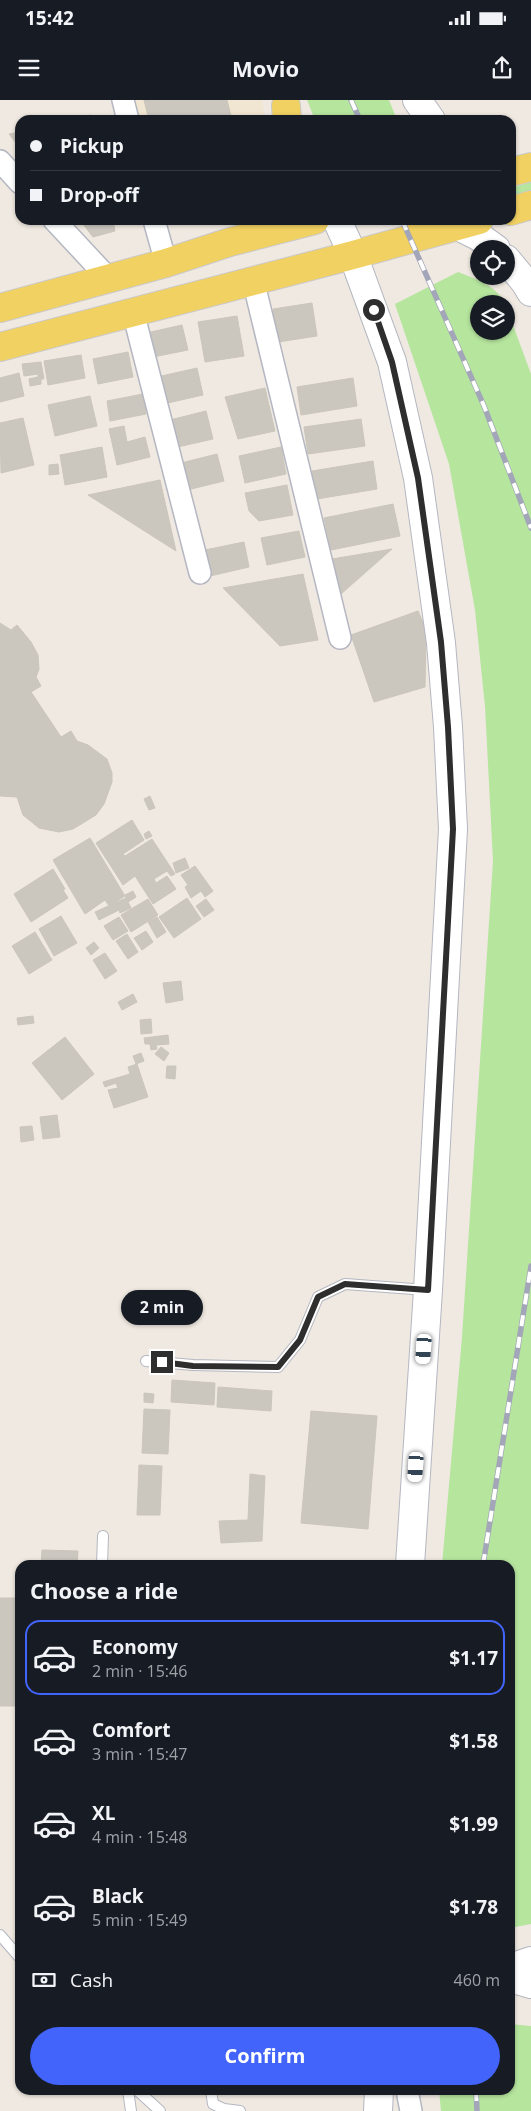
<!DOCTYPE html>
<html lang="en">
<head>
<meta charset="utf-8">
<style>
	:root { --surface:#171b24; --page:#20242c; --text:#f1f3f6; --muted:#9ea1a6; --line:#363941; --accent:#4264fb }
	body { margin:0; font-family:"Open Sans",sans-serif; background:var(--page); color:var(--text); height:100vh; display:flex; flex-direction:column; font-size:19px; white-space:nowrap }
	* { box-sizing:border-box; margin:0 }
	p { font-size:16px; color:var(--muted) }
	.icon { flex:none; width:28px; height:28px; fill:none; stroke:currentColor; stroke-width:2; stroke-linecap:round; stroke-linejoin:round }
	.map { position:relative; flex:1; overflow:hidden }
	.panel { position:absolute; left:15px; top:1460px; width:500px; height:535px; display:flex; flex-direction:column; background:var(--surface); border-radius:15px; box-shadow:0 1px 4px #0004 }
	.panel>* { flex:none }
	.guide { position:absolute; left:15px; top:15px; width:501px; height:110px; border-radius:15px; box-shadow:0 1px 4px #0004; display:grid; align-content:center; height:110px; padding:0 15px; background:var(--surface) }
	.buttons { position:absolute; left:470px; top:140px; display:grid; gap:10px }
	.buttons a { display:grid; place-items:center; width:45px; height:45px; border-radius:50%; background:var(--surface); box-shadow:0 1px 4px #0004; font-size:25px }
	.end { position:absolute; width:22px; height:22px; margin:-11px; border:6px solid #2e2e2e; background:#fff; box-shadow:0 0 0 2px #fff }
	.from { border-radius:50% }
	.bubble { position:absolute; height:35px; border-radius:18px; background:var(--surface); box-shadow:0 1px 4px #0004; font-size:16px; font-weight:700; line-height:35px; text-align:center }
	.car { position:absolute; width:15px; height:30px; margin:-15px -8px; border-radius:6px; box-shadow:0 0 4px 1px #0007; background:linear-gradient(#fff 24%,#345 0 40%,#fff 0 76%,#345 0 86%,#fff 0) }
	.guide b { display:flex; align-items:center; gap:18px; height:48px; font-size:19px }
	.guide b+b { border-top:1px solid var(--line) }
	.guide i { width:12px; height:12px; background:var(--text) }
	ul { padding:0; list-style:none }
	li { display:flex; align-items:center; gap:15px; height:75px; margin:0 10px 8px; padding:0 5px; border:2px solid transparent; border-radius:15px }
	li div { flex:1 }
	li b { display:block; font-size:19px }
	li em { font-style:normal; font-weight:700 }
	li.on { border-color:var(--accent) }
	li>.icon { width:45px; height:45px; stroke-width:1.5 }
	h2 { padding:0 15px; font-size:22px; line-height:60px }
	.pay { display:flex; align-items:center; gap:12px; height:55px; padding:0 15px; font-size:19px }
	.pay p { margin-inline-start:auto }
	.cta { display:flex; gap:10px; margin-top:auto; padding:10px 15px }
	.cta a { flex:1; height:58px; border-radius:30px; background:var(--accent); color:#fff; font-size:20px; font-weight:700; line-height:58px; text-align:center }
	.status { display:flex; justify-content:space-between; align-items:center; height:35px; padding:0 25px; background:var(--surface); direction:ltr }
	.status svg { height:14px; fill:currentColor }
	header { display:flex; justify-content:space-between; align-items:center; height:65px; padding:0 15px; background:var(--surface); font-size:22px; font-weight:700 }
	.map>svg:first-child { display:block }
</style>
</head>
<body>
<div class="status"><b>15:42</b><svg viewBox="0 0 49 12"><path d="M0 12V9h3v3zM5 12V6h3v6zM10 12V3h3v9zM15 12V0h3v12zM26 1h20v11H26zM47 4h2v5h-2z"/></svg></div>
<header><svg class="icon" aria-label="menu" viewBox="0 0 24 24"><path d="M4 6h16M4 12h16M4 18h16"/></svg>Movio<svg class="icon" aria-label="share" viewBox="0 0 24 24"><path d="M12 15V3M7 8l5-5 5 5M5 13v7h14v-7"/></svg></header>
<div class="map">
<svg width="531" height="2011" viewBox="0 0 531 2011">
	<rect width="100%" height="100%" fill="#efe9e1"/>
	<path fill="#f0e6d1" d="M131,0H262L265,20H136Z"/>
	<path fill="#b6e59e" d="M307,0H389L397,20H315Z
		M531,82V94L511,99V88Z
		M458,172C474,178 499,187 505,204H479V231H506V206L531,274V1824L510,1828V1465H442L462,1237L493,761L485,606L475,510L449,364L395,204Z
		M510,1924L531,1926V2011H441L439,1990H510Z"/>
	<path fill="#cbc7bf" stroke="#cbc5ba" d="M144,0H227L232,20H149Z
		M91,15L92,20H70Z
		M20,32V48L9,34Z
		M80,120H113L115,131L93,137Z
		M312,203L317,236L278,242L273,209Z
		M237,216L244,256L205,262L198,222Z
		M182,225L188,250L148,258L142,234Z
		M128,252L133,277L98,284L93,259Z
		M81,255L85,278L48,285L44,261Z
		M41,262L44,279H41V284L30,286L29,279L38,277V274L24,276L22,264Z
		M197,268L203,295L163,304L157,277Z
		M19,273L24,296L0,302V278Z
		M353,278L357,306L301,315L297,287Z
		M265,288L275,331L238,339L225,297Z
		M143,294L146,314L110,321L107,301Z
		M90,296L97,326L55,336L48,305Z
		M206,311L213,339L173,348L166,321Z
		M23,318L34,365L1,373L0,323Z
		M361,319L365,346L308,354L304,327Z
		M124,326L127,342L145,337L150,357L117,365L109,329Z
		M102,347L107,377L65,385L60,355Z
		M281,347L286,374L245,383L239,356Z
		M217,354L224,381L183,391L177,364Z
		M373,361L377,389L317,399L312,371Z
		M58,364L59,374L49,375V365Z
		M160,380L176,451L88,395Z
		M287,385L293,415L259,421L249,411L245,393Z
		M393,404L400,436L331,450L324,418Z
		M299,431L305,457L267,465L261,438Z
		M244,442L249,467L210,476L205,450Z
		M392,449L341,494L332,459Z
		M303,474L318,540L280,546L223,488Z
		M418,511L426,529L425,587L374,602L351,535Z
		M0,523L11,530L17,525L31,542L38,555L39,569L36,577L41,586L31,592L61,637L71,631L77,641L88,645L107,659L112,673V682L104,704L96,715L73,729L59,732L39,728L23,715L17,697L0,696Z
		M150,696L155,708L149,710L144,699Z
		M132,720L144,740L123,754L125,756L152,739L175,774L171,776L167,771L154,779L156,783L167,776L176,789L153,804L135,776L123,785L96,743Z
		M149,731L152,736L146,739L144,734Z
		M90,738L125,796L109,806L105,800L85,814L53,760Z
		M185,758L189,768L176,773L173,763Z
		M195,766L213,791L205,797L201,791L191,798L185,787L188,785L181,775Z
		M53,769L65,789L63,790L68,798L31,822L14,794Z
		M133,791L136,797L128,802L131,808L120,813L119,810L99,820L95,812L126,798L125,795Z
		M187,798L201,819L174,838L159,817Z
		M148,799L158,815L131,832L121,815Z
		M206,799L214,810L204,817L196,806Z
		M61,816L77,843L54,856L39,829Z
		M119,817L128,831L113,840L104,826Z
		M157,817L166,832L157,838L148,822Z
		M146,831L153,842L142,850L134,838Z
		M35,832L52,860L29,874L12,846Z
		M127,834L138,852L128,859L116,841Z
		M94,842L99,848L91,855L86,848Z
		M105,853L117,871L105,879L93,860Z
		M181,881L183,900L166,903L163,883Z
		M133,894L137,902L122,910L118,902Z
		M33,916L34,923L18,925L17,918Z
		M151,919L152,933L141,934L140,920Z
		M168,935L169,944L156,945L157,949L151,950L150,944H145L144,938Z
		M65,937L94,974L62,1000L32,963Z
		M161,947L169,953L164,961L155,954Z
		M141,953L144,961L136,964L133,956Z
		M137,964L148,997L114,1008L108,990L118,988L116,983L105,987L103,982L130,974L128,967Z
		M167,966H176L175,979L166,978Z
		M57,1015L60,1037L43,1039L40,1017Z
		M32,1026L34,1040L21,1042L20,1027Z
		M172,1280L215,1283L214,1305L171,1302Z
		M218,1287L272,1291L271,1311L217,1307Z
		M144,1293L154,1294L153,1303L144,1302Z
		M144,1309L170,1310L168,1354L142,1353Z
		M311,1311L377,1316L368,1429L301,1423Z
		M139,1365L162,1366L160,1415H137Z
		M250,1374L265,1376L262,1441L221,1443L219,1421L248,1420Z
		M42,1450L78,1451L77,1465H41Z
		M0,1498H20V1606H0Z"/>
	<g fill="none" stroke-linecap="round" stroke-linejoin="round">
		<g stroke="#b4b7c1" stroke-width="12">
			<path id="lane" d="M146,1261L193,1265L278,1267L300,1240L318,1197L345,1184L427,1190
				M102,1465L103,1436
				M0,1835L20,1858
				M128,1990L131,2011
				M137,1990L160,2011
				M211,1990L213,2004L224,2009L240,2011"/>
		</g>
		<g stroke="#b4b7c1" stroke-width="24">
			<path id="street" d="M123,0L128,20
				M0,61L20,83
				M54,120L109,179
				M154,120L166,163
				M253,180L340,538
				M133,212L200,473
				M407,1990L411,2011"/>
		</g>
		<g stroke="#b4b7c1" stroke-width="30">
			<path id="secondary" d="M417,0L431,20
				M337,120L353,155L392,262L418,378L441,543L448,627L453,729L428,1190L410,1465
				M458,126L478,136L496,149
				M506,159L525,182L531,192
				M510,1868L531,1861
				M510,1878L531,1884
				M378,2011L379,1990"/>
		</g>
		<g stroke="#c9c9c9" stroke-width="30">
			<path id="primary" d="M286,6L287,20
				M511,72L531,67
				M511,111L531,105
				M0,208L166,163L230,142L315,120
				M0,247L353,155L479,120"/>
		</g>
		<use href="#lane" stroke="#fff" stroke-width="10"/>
		<use href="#street" stroke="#fff" stroke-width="21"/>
		<use href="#secondary" stroke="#fff" stroke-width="28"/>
		<use href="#primary" stroke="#f2d163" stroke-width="28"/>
		<g stroke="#a3a6b8" stroke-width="5.5">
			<path id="rail" d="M351,0L360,20
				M402,120L484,306L531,428
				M483,1465L531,1166
				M476,1990L477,2011"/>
		</g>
		<use href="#rail" stroke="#fff" stroke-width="4" stroke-dasharray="11" stroke-linecap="butt"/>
	</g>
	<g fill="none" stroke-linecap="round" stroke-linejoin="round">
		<path stroke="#2e2e2e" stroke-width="6" d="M162,1262L193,1266L278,1267L300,1240L318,1197L345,1184L428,1190L453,729L448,627L441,542L418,378L392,262L374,210"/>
	</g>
</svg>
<div class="buttons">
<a><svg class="icon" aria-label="locate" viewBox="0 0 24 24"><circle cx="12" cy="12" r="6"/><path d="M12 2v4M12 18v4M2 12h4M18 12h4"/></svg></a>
<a><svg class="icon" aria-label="layers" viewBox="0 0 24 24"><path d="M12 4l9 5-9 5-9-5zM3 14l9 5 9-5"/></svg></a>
</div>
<i class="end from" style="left:374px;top:210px"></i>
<i class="end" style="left:162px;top:1262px"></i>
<div class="bubble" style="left:121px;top:1190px;width:82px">2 min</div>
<i class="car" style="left:424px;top:1249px;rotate:184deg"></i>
<i class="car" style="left:416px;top:1367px;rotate:184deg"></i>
<div class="guide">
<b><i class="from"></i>Pickup</b>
<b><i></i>Drop-off</b>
</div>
<section class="panel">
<h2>Choose a ride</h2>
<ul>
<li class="on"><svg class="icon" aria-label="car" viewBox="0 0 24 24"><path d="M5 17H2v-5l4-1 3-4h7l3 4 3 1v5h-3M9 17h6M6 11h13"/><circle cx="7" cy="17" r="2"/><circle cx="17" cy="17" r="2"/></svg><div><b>Economy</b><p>2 min · 15:46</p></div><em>$1.17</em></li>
<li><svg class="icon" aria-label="car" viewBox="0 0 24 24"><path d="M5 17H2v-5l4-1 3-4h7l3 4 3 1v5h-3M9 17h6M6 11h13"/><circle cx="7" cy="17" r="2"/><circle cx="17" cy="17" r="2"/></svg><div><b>Comfort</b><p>3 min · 15:47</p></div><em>$1.58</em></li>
<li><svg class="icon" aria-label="car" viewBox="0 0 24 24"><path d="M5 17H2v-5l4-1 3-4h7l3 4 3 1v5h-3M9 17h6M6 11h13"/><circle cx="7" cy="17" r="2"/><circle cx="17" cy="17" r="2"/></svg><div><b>XL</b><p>4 min · 15:48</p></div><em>$1.99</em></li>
<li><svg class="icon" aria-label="car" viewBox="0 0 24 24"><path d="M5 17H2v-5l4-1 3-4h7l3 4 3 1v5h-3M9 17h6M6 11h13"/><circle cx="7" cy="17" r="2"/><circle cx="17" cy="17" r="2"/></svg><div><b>Black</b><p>5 min · 15:49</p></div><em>$1.78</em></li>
</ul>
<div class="pay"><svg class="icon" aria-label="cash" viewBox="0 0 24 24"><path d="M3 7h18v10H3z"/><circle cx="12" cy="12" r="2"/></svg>Cash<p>460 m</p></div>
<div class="cta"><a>Confirm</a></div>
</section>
</div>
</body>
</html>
